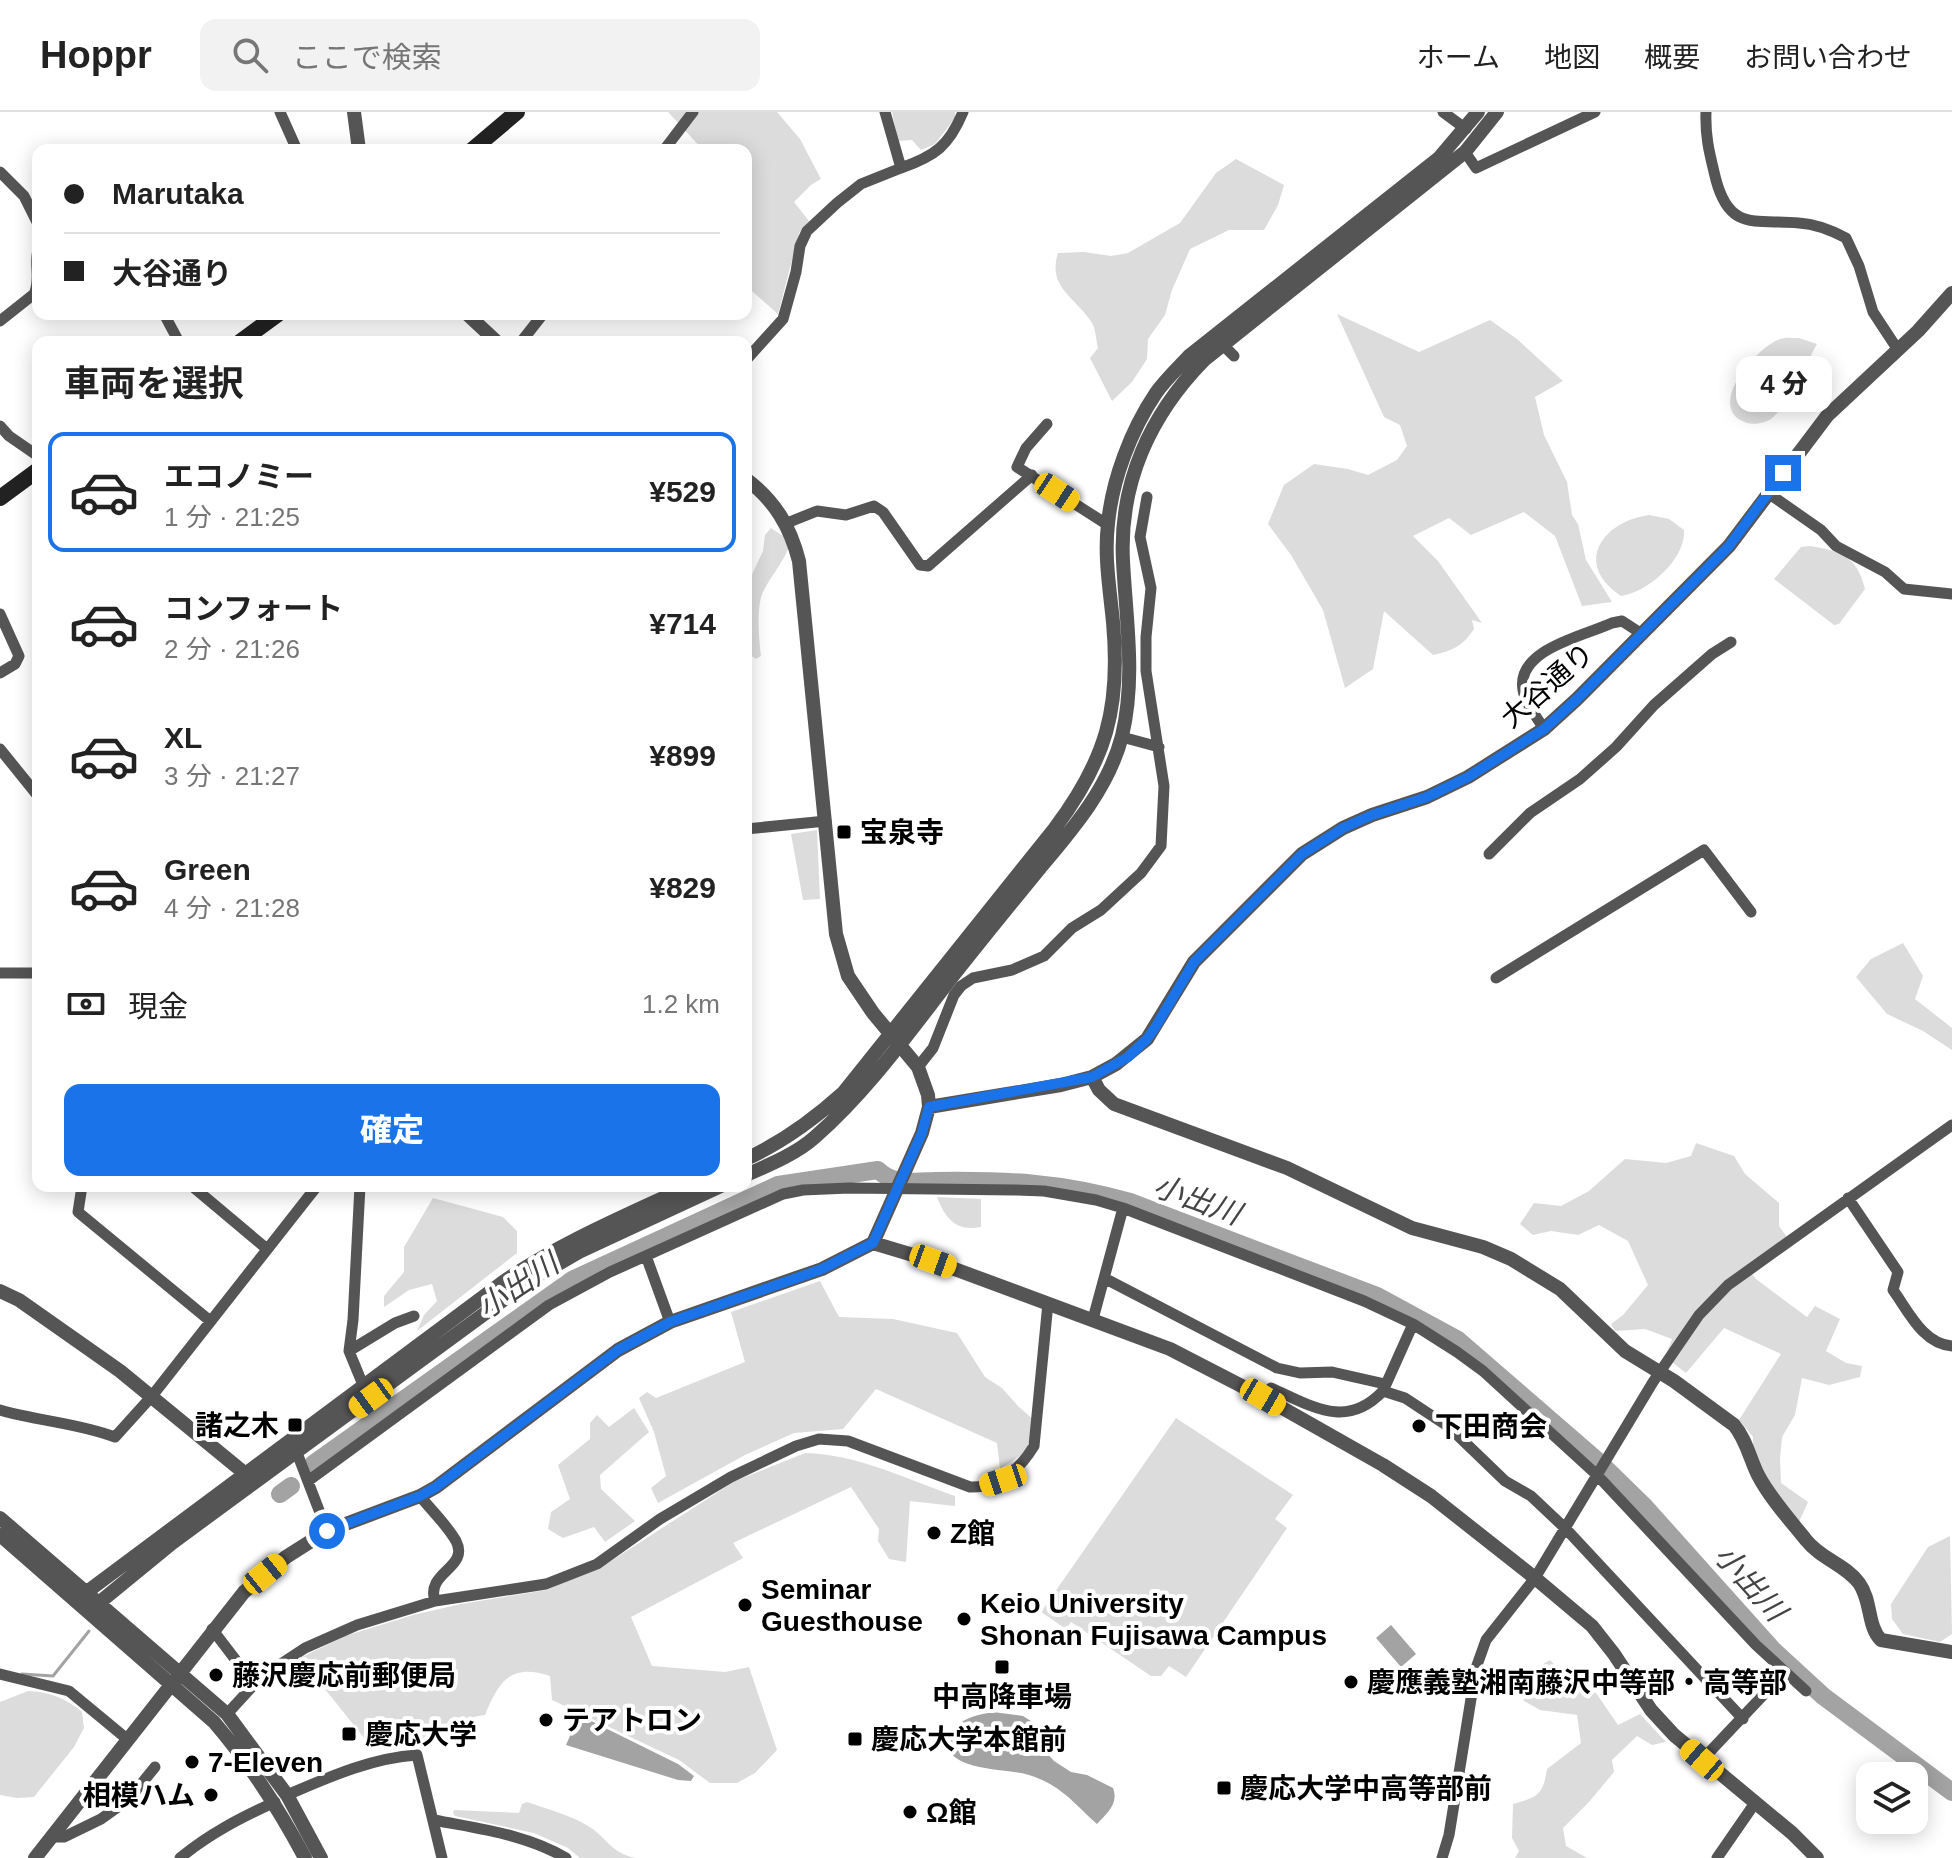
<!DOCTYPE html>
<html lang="ja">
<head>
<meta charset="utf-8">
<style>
	:root { --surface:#fff; --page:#f2f2f2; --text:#222; --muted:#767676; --line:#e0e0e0; --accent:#1a73e8 }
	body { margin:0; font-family:Helvetica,"Noto Sans JP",sans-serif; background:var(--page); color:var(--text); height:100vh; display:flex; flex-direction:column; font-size:30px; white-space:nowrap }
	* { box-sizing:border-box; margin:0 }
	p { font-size:26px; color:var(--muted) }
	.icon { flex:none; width:44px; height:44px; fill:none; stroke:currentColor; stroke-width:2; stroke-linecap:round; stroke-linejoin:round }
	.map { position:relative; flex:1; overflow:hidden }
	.panel { position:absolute; left:32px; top:224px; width:720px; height:856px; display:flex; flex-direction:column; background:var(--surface); border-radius:16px; box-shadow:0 4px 20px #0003 }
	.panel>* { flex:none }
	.banner { position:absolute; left:32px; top:32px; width:720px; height:176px; border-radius:16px; box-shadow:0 4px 20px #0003; display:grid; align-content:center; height:176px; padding:0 32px; background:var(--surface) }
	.tools { position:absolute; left:1856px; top:1650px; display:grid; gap:16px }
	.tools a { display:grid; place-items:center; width:72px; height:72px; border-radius:16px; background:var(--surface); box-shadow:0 4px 20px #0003; font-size:40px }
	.end { position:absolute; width:36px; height:36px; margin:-18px; border:10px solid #1a73e8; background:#fff; box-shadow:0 0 0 4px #fff }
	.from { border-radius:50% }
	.bubble { position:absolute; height:56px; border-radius:16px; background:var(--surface); box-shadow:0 4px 20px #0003; font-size:26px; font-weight:800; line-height:56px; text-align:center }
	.car { position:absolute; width:24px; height:48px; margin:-24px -12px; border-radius:10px; box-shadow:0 0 6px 2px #0007; background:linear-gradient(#f5c518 24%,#345 0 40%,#f5c518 0 76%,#345 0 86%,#f5c518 0) }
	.banner b { display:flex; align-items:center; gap:28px; height:76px; font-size:30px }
	.banner b+b { border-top:2px solid var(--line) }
	.banner i { width:20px; height:20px; background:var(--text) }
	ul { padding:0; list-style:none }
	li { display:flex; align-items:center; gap:24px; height:120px; margin:0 16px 12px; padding:0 16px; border:4px solid transparent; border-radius:16px }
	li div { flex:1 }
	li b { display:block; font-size:30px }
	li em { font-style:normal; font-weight:800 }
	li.active { border-color:var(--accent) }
	li>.icon { width:72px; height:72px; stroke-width:1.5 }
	h2 { padding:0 32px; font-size:36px; line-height:96px }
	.pay { display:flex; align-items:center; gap:20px; height:88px; padding:0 32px; font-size:30px }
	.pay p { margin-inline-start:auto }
	.action { display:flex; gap:16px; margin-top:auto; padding:16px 32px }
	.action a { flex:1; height:92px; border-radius:16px; background:var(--accent); color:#fff; font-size:32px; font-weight:800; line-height:92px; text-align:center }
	header { display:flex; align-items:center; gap:48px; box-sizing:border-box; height:112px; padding:0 40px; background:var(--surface); border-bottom:2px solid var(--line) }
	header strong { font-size:38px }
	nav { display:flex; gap:44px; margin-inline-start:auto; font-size:28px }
	.search { width:560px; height:72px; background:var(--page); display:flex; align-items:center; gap:20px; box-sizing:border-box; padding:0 28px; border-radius:16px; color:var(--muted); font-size:30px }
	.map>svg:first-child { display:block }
</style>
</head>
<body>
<header>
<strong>Hoppr</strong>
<div class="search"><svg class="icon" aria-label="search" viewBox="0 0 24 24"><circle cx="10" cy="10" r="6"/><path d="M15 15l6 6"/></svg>ここで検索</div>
<nav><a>ホーム</a><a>地図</a><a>概要</a><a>お問い合わせ</a></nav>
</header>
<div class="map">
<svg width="1952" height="1746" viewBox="0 0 1952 1746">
	<rect width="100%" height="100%" fill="#fff"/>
	<path fill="#dcdcdc" d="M668,0H777L800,27L821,67L811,73L794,90L809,109L799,121L778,202L746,174V38H703Z
		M892,0H955V6L935,32L921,38L912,28L898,29Z
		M1236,47L1284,73L1278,93L1264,118H1229L1190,137L1172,178L1165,203L1148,227L1147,247L1132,270L1112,289L1090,246L1098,236C1096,228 1096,218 1092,211C1076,185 1047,176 1058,141L1084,140L1111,144L1128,141L1180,111L1216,61Z
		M1337,202L1419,240L1490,208L1517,227L1563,269L1535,285L1544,323L1567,370L1572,403L1578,412L1586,448L1612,490L1582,494L1555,424L1524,400L1471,423L1449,406L1413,424L1438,449L1482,511L1472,508L1474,517C1463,534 1452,539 1433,543L1384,499L1373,557L1345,576L1323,498L1291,443L1268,412L1284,373L1314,352L1348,357L1368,363L1397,348L1407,334L1400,313L1384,305Z
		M1799,226L1817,232C1805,253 1789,292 1771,307C1765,311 1754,313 1747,311C1703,297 1756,235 1780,227C1786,225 1793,226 1799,226Z
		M1649,403L1669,407L1684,418C1686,447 1648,480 1621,484C1572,452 1603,409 1649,403Z
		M771,416L783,424L789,435C782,452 771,464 763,480C756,494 759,528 761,544L756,547L746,540V475L763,439L765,423Z
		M1810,434C1841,439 1857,444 1865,477L1839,512L1834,513L1774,467L1801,435Z
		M817,718L820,787L803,788L791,722Z
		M1903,831L1923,864L1915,887L1952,916V938L1923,919L1887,902L1856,865L1871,847Z
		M1696,1031L1734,1044L1745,1062L1779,1091V1114L1789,1128L1748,1157L1756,1167L1807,1205L1815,1194L1840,1207L1826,1239L1846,1251L1862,1254L1860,1265L1829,1273L1802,1266L1795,1303L1782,1325L1780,1346L1781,1371L1808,1390L1799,1410L1796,1411L1753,1343V1325L1739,1308L1781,1242L1724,1216L1686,1261L1665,1245L1672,1227L1645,1217L1615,1219L1611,1212L1623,1203L1648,1173L1628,1129L1599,1113L1578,1123L1551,1119L1533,1123L1520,1112L1534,1091L1561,1094L1589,1079L1625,1047L1666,1051L1691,1044Z
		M937,1085L981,1087V1115C956,1120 945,1106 937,1085Z
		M433,1086L503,1105L517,1119V1141L417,1219L424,1203L437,1189L432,1172L409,1178L384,1195V1184L404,1160V1135Z
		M820,1169L839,1205L893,1207L957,1221L985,1265L1002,1276L1018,1294L1035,1309L1026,1340L1000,1357L997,1331L876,1277L843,1317L794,1321L745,1343L658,1391L651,1376L666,1364L654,1320L639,1286L647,1280L656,1286L745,1250L731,1200Z
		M634,1296L649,1320L600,1363L601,1377L635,1409L605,1430L594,1415L563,1426L548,1417L551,1400L570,1387L558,1353L590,1327V1311L597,1303L609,1315Z
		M1176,1306L1293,1383L1275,1407L1287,1416L1186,1565L1169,1554L1161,1564H1151L1071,1510L1066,1517L1041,1500Z
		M805,1341C857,1342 906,1367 955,1384V1394L910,1389L906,1450L889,1447L878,1429L879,1417L851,1375L733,1431L743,1446L631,1505L652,1554L725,1560L749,1555L777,1638L755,1661L737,1671H710L679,1648L552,1588L550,1564C511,1551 499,1569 485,1603C465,1606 443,1614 429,1629L369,1632L300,1546L345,1524L413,1503L461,1492L547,1478L608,1451L735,1369Z
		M1950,1424L1952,1522L1940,1530L1903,1522L1892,1507L1891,1492L1928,1435Z
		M1550,1548L1576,1576L1596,1581L1618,1613L1640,1602L1666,1630L1652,1633L1637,1624L1612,1648L1614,1660L1589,1690L1563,1716L1566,1734L1587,1746H1515L1519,1739L1512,1726L1513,1692C1538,1685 1543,1683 1547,1657L1581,1631L1577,1603L1540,1598L1524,1589L1518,1567Z
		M28,1579C50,1580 66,1586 82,1600L84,1616L74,1635L34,1685L17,1686L0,1683V1590Z
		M527,1690C547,1697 570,1703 588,1714C608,1726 610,1741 636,1746H580L568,1736L534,1721L455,1704L453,1701L454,1698L519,1701L522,1692Z"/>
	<path fill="#a3a3a3" d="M1391,1513L1416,1542L1401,1555L1376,1526Z
		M993,1600L1023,1604L1031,1609L1045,1639L1054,1649L1071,1660L1087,1663L1113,1676C1119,1692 1107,1701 1097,1712C1082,1699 1068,1682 1050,1672C1039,1666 1026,1661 1014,1660C997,1657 935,1656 951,1622C959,1606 977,1603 993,1600Z
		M579,1603L678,1652L694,1664L691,1669L678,1668L566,1633Z"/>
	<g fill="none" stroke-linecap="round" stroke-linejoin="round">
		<path stroke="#a3a3a3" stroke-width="3" d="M22,1562L53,1564L89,1519"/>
		<path stroke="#a3a3a3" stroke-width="18" d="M313,1352L572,1168L778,1073L878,1058C893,1073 914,1070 935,1069C1006,1068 1061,1070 1130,1090L1377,1184L1458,1228L1600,1351L1645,1395L1774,1539L1823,1584L1952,1680
			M280,1382L291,1374"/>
		<path stroke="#555" stroke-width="11" d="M280,0L297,38
			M1443,0L1466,17
			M1706,0C1705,26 1710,43 1716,68C1730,120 1756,107 1799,111C1816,112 1831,118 1846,126L1859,154L1873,200L1898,238
			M664,38L693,0
			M1465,40L1476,56L1595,0
			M901,56C935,44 949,34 963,0
			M0,60L24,84L38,112
			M164,202L179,230
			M0,209L34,182C41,169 34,152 38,138
			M521,230L543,202
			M1223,233L1234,244
			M746,248L783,207L796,160L800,134L807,119L837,91L861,72L901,56L885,0
			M1047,312L1026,336L1017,355L1108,413
			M0,314L9,324L38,344
			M1768,381L1821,418L1836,434L1885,460L1904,477L1952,482
			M787,411L817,399L846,403L874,394L883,400L920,453L928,454L1032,363
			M0,502L19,544L15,552L0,561
			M1544,617C1537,605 1525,591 1523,578C1516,537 1584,524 1612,511L1622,509L1642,522
			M1122,625L1159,635
			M0,637L38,684
			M746,717L826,709
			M1489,742L1530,701L1580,667L1616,635L1654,593L1712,542L1731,530
			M0,861H38
			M1496,866L1704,738L1751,800
			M918,955L933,936L954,883L961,874L973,866L1012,858L1044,844L1072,816L1101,798L1141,761L1161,734L1164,674L1146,559V525L1151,476L1140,425L1147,385
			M82,1074L78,1100L209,1208
			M192,1074L267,1137
			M360,1074L353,1208L349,1239L363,1273
			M1848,1086L1898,1160L1893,1178C1909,1200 1923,1232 1952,1234
			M646,1144L670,1210
			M1104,1166L1277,1256L1300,1261L1332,1260L1385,1272
			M1093,1207L1123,1096
			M1413,1212L1383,1279L1405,1286L1449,1315L1505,1369L1531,1384L1566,1417L1743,1607
			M349,1239L395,1211L414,1204
			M1263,1285L1271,1276C1312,1294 1346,1318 1383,1279
			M0,1298C38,1309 78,1311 115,1325L152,1284L317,1074
			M297,1341L327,1419
			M308,1369L549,1193L610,1160L783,1082L803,1078L849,1076L1015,1078L1044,1079L1096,1088L1123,1096L1364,1189L1413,1212L1457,1240L1483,1259L1597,1363L1756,1533L1806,1579
			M420,1384C431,1398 447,1413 456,1429C470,1456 425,1460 435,1489
			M212,1517L254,1572
			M0,1562L69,1579L127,1627
			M227,1602L261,1565L305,1536L357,1513L435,1489L546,1472L597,1452L660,1407L731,1365L796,1334L819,1327L848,1329L970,1375C1000,1376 1020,1357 1034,1334L1048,1191
			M1702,1648L1784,1561
			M287,1683C329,1665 371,1646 417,1643L442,1746
			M434,1708C479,1717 525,1722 566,1746
			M51,1725H64L101,1707L129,1687L155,1655
			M180,1746C209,1722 240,1706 275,1690
			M1442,1746L1449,1723L1476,1556L1486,1528L1535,1466L1653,1270L1699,1203L1728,1173L1952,1013
			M1717,1746L1755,1691"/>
		<path stroke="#555" stroke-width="14" d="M354,0L359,38
			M467,202L497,230
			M1092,965L1099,978L1114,992L1287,1056L1412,1116L1483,1135L1511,1147L1560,1177L1625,1239L1674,1269L1734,1313C1746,1327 1750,1347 1758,1363C1770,1386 1790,1408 1806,1428C1821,1447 1846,1453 1859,1471C1872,1489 1867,1514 1881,1528L1952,1540
			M929,995L1061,973L1092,965L1116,952L1147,927L1194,850L1302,742L1343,716L1372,703L1427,685L1468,665L1544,617L1577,587L1729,434L1827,304L1918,219L1952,181
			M746,1047C783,1030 813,1008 843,981L1055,716C1106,648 1121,596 1113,510C1110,479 1104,444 1108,412C1112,368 1131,318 1156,281C1165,268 1178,256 1189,244L1439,46L1478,0
			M746,1063C769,1053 796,1042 815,1025C871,976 914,913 960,855C986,822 1013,789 1040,756C1073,717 1109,675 1122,624C1136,565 1126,508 1123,449C1119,371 1150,303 1204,248L1465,40L1497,0
			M873,1131L933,1149L1170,1237L1263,1285L1383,1353L1431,1384L1535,1466L1592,1514L1614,1542L1651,1598L1674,1623L1792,1721L1817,1746
			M0,1179L19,1188L120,1259L253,1368
			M0,1406L227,1602L287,1683L321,1746
			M0,1423L214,1610C251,1653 279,1697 305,1746
			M76,1488L503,1170C562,1130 625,1104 689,1074
			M89,1499L172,1431L529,1169L579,1140L721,1074
			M35,1746L244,1480L286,1445L327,1419L420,1384L436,1375L618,1238L670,1210L822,1157L873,1131L922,1021L929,995L928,983L918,955L873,901L848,864L836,822L799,449C790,414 775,389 746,367"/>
		<path stroke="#222" stroke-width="16" d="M472,38L517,0
			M240,230L278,202
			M0,386L38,358"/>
	</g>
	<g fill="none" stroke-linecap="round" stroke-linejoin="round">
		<path stroke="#1a73e8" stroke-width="10" d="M327,1419L420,1384L436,1375L618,1238L670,1210L822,1157L873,1131L922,1021L929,995L1092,965L1128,945L1147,927L1156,914L1194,850L1302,742L1343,716L1372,703L1427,685L1468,665L1544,617L1577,587L1729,434L1783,361"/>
	</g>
	<g fill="#000" stroke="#fff" stroke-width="3">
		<rect x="836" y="712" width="16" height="16" rx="4"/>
		<rect x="287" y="1305" width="16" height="16" rx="4"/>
		<circle cx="1419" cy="1314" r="8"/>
		<circle cx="934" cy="1421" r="8"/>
		<circle cx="745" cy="1493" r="8"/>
		<circle cx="964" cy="1507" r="8"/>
		<rect x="994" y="1547" width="16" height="16" rx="4"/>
		<circle cx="216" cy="1563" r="8"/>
		<circle cx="1351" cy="1570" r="8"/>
		<circle cx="546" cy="1608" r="8"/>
		<rect x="341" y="1614" width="16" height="16" rx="4"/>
		<rect x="847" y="1619" width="16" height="16" rx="4"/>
		<circle cx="192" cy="1650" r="8"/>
		<rect x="1216" y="1668" width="16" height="16" rx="4"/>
		<circle cx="211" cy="1683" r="8"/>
		<circle cx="910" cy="1700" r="8"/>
	</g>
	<g text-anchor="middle" stroke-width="8" stroke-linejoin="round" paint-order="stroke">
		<g font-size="28" fill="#000" stroke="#fff">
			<text transform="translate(1547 573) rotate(-41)" y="10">大谷通り</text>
		</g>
		<g font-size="28" font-weight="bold" fill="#000" stroke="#fff" text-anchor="start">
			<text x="860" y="730">宝泉寺</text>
			<text x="279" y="1323" text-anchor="end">諸之木</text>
			<text x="1435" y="1324">下田商会</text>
			<text x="950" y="1431">Ζ館</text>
			<text x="761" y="1487">Seminar<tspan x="761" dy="32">Guesthouse</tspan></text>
			<text x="980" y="1501">Keio University<tspan x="980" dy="32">Shonan Fujisawa Campus</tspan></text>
			<text x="232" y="1573">藤沢慶応前郵便局</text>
			<text x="1367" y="1580">慶應義塾湘南藤沢中等部・高等部</text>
			<text x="1002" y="1594" text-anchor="middle">中高降車場</text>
			<text x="562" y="1618">テアトロン</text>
			<text x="365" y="1632">慶応大学</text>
			<text x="871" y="1637">慶応大学本館前</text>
			<text x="208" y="1660">7-Eleven</text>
			<text x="1240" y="1686">慶応大学中高等部前</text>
			<text x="195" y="1693" text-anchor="end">相模ハム</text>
			<text x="926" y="1710">Ω館</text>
		</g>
		<g font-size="30" font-style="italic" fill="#444" stroke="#fff">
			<text transform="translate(1197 1088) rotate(20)" y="10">小出川</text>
			<text transform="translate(518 1174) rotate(-34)" y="10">小出川</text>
			<text transform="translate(1750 1471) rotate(48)" y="10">小出川</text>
		</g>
	</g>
</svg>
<div class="tools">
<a><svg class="icon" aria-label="layers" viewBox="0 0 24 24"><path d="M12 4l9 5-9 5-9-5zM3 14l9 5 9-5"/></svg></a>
</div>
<i class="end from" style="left:327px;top:1419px"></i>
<i class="end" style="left:1783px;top:361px"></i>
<div class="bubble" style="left:1736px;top:244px;width:96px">4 分</div>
<i class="car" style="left:1057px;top:380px;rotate:123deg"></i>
<i class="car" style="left:933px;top:1149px;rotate:110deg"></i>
<i class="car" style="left:1263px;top:1285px;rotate:120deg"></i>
<i class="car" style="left:371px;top:1286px;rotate:234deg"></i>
<i class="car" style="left:1003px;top:1368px;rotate:252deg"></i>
<i class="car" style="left:265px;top:1462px;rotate:51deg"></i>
<i class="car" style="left:1702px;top:1648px;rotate:311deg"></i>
<div class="banner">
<b><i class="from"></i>Marutaka</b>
<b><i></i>大谷通り</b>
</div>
<section class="panel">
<h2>車両を選択</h2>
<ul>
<li class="active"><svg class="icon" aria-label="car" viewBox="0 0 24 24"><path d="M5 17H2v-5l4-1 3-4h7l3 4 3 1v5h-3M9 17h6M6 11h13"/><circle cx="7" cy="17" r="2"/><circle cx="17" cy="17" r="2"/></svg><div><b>エコノミー</b><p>1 分 · 21:25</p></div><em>¥529</em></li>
<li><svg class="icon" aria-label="car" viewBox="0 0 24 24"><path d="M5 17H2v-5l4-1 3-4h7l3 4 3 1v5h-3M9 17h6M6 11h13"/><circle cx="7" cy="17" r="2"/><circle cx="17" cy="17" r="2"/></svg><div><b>コンフォート</b><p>2 分 · 21:26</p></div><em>¥714</em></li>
<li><svg class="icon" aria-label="car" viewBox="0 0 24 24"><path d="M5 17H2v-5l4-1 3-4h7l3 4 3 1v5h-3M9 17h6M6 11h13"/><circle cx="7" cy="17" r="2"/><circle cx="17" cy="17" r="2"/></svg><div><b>XL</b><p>3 分 · 21:27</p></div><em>¥899</em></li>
<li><svg class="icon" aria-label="car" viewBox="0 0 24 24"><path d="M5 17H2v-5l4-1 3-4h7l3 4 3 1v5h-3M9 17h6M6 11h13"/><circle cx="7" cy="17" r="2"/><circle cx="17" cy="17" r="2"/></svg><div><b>Green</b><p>4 分 · 21:28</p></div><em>¥829</em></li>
</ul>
<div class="pay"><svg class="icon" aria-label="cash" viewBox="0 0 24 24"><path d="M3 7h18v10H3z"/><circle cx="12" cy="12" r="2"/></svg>現金<p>1.2 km</p></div>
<div class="action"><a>確定</a></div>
</section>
</div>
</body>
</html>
